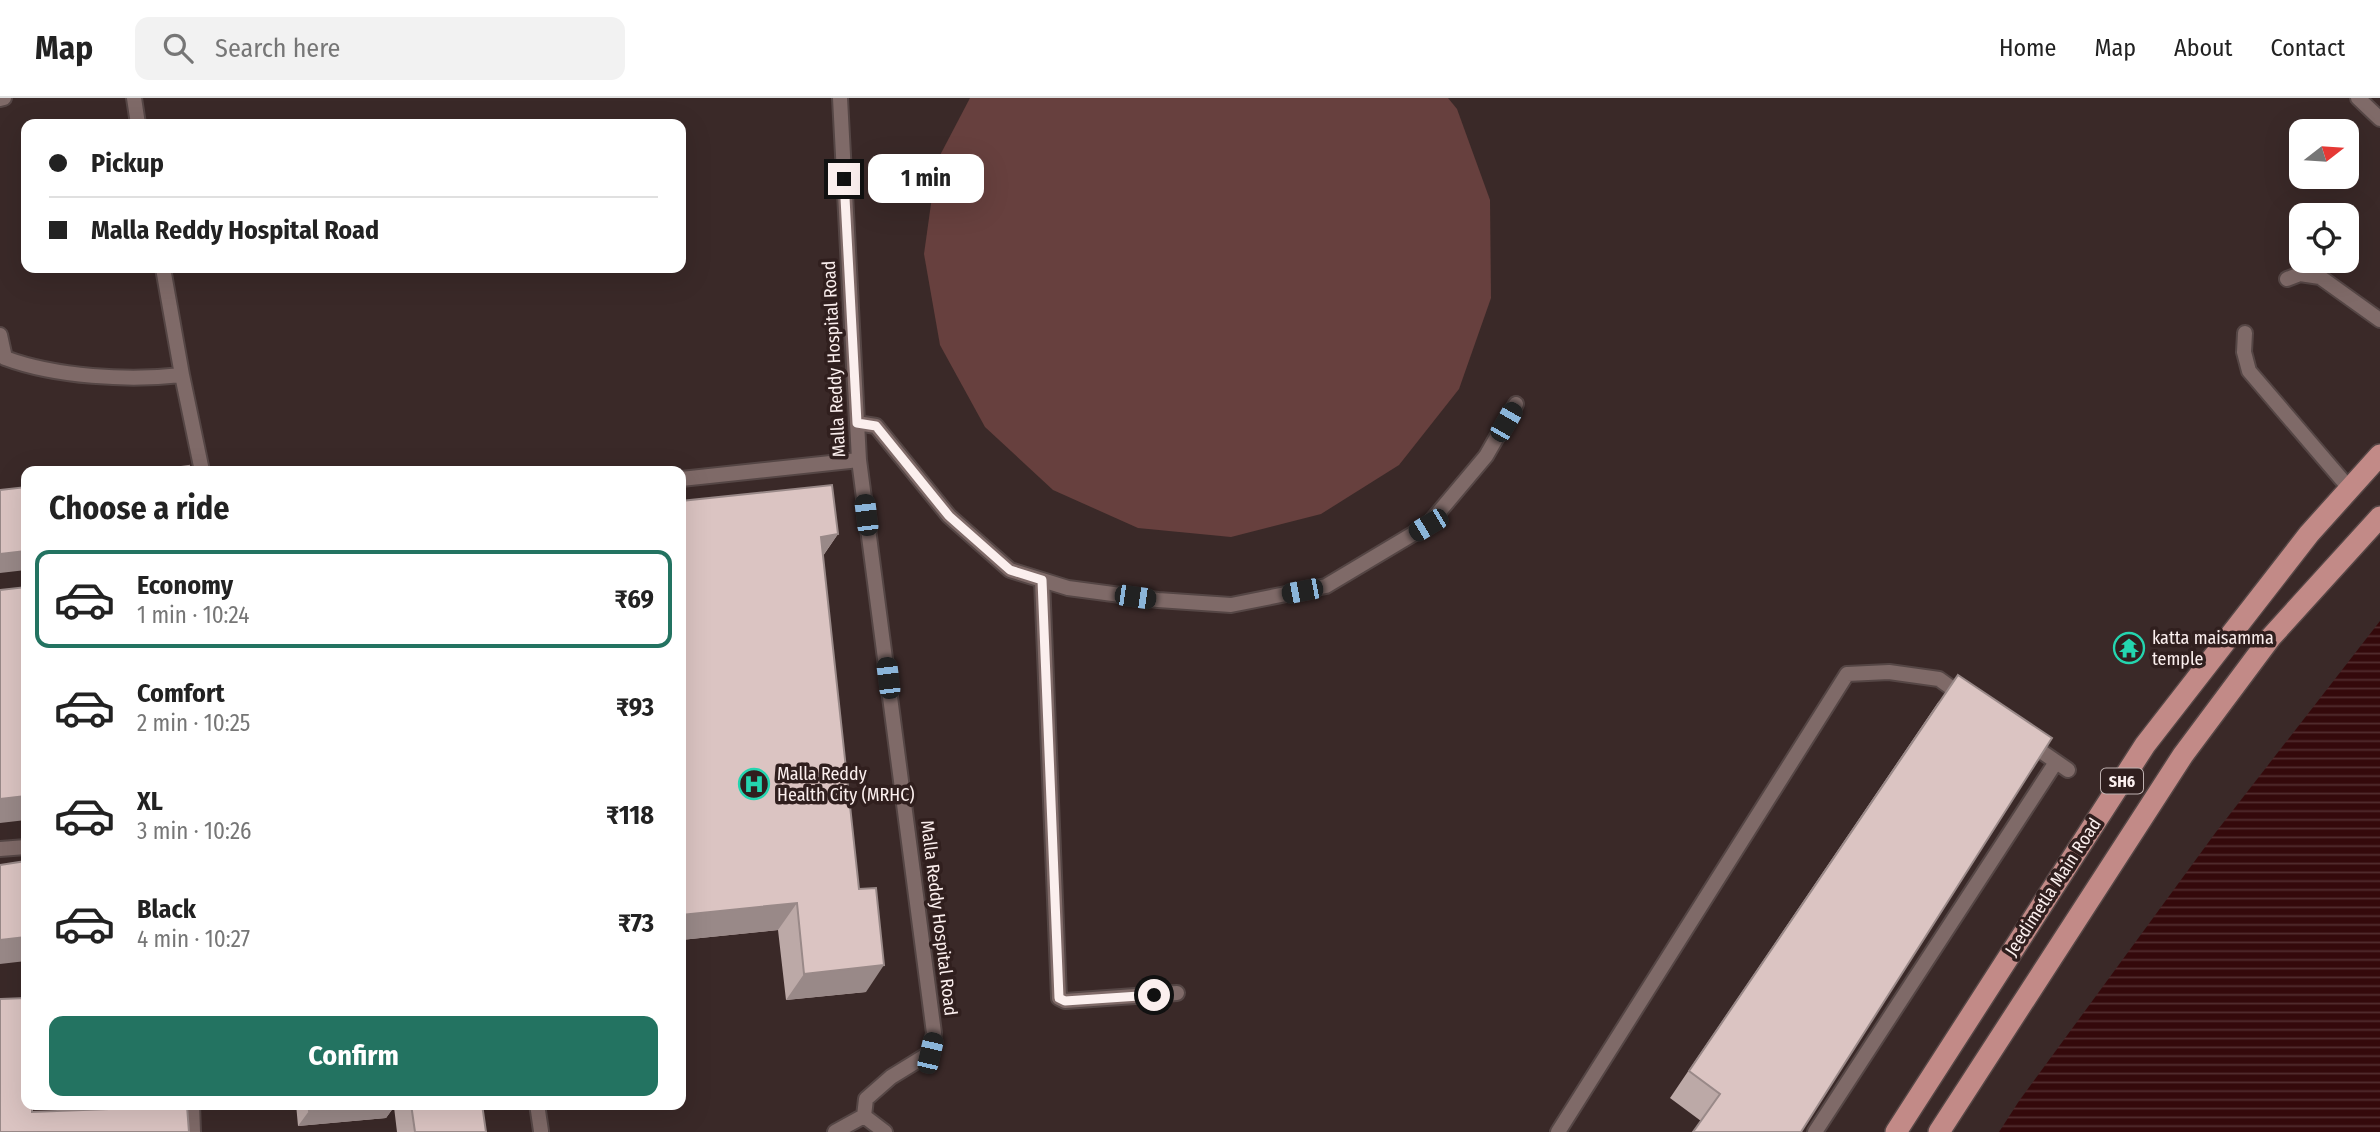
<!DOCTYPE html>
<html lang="en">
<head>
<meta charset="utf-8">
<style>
	:root { --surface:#fff; --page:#f2f2f2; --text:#222; --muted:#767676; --line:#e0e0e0; --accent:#237361 }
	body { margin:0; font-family:"Fira Sans Condensed",sans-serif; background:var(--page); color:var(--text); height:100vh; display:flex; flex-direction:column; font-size:26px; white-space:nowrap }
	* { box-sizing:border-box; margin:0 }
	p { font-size:23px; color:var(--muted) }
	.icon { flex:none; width:38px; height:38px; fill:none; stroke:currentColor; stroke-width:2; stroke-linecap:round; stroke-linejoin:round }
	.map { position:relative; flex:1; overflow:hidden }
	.panel { position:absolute; left:21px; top:368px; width:665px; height:644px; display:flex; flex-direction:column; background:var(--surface); border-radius:14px; box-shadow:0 7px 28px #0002 }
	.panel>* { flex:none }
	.top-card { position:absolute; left:21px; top:21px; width:665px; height:154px; border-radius:14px; box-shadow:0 7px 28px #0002; display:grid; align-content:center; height:154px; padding:0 28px; background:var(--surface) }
	.needle { width:46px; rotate:73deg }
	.fabs { position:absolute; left:2289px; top:21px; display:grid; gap:14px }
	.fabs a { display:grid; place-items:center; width:70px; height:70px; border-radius:14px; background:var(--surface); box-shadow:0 7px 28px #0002; font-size:35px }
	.end { position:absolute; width:32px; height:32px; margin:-16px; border:9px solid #fbefee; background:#111; box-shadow:0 0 0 4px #111 }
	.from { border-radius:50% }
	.bubble { position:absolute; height:49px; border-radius:14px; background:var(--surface); box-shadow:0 7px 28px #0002; font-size:23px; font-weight:700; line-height:49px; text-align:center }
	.car { position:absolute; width:21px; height:42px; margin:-21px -10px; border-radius:9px; box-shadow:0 0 5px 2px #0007; background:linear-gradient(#222 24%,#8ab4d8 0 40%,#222 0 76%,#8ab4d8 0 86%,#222 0) }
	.top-card b { display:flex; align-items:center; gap:24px; height:66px; font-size:26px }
	.top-card b+b { border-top:2px solid var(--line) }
	.top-card i { width:18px; height:18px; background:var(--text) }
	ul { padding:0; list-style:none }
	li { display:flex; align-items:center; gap:21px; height:98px; margin:0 14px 10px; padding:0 14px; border:4px solid transparent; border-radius:14px }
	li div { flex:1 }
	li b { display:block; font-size:26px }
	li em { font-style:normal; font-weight:700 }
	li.on { border-color:var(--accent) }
	li>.icon { width:63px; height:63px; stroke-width:1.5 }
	h2 { padding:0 28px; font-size:32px; line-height:84px }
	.button { display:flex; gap:14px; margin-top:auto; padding:14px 28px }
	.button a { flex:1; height:80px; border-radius:14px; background:var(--accent); color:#fff; font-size:28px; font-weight:700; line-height:80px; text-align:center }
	header { display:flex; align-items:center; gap:42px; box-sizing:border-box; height:98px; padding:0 35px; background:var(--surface); border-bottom:2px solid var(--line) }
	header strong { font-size:33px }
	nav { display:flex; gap:38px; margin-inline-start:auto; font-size:24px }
	.search { width:490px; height:63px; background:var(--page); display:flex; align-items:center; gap:18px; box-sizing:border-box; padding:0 24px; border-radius:14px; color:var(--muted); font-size:26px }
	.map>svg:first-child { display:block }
</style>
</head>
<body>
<header>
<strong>Map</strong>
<div class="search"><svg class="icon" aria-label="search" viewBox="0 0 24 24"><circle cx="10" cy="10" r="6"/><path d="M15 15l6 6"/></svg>Search here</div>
<nav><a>Home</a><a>Map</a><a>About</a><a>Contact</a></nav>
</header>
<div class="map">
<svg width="2380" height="1034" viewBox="0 0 2380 1034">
	<defs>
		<pattern id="water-rules" width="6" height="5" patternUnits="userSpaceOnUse" patternTransform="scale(1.75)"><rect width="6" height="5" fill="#34090b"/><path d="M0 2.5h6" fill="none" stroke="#522d2f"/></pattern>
	</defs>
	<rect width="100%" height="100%" fill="#3a2928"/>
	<path fill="#67403e" d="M970,0H1448L1457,11L1490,102L1491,200L1459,291L1399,367L1321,416L1231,439L1138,430L1053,392L985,329L940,247L924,156L937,63Z"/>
	<path fill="url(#water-rules)" d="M2380,523V1034H1999L2019,1003L2216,734Z"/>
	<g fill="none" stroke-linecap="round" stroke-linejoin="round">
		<g stroke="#554645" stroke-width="18">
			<path id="lane" d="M134,0L138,26
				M840,0L859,362L934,935L930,955L891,979L866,1001L864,1018
				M2358,0L2380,21
				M0,1L4,0
				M163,170L182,277
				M2287,181L2300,176L2320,179L2380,222
				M2245,235L2244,254L2249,273L2349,390
				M0,237L5,260C56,279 128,283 182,277L202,373
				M857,325L876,328L949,418L1010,472L1068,490L1158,502L1231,507L1326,488L1428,427L1486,358L1516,306
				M681,381L859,362
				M1042,482L1059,900L1065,903L1177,895
				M2029,645L2068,672
				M0,751L26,749
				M192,1006L193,1034
				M537,1006L541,1033
				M864,1018L885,1034
				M835,1034L864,1018
				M1558,1034L1847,576L1889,574L1939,581L1964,599
				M1815,1034L2056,664"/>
		</g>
		<g stroke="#554645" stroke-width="24">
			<path id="primary" d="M1896,1034L2145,647L2309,436L2380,357
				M1939,1034L2183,657L2271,539L2380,419"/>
		</g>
		<use href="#lane" stroke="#7f6a68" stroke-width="14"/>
		<use href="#primary" stroke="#c28a87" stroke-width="21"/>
	</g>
	<path fill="#bca9a7" d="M681,403L838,436L823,458L866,894L786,902L778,832L681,842Z
		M1939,603L1801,1034L1701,1023L1670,1000Z
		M296,1006H482L486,1034H397L394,1009L386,1020L298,1028Z"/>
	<path fill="#998988" d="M838,436L819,463L821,439Z
		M26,453V472L0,475V456Z
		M26,698V722L0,725V701Z
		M797,805L778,832L681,842V817Z
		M26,839V863L0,866V842Z
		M884,867L866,894L786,902L804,876Z
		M389,1006H396L386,1020L298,1028L309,1013Z"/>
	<path fill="#dbc4c2" stroke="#998988" stroke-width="2" d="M189,368V373H152Z
		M832,387L838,436L821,439L859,791L876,790L884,867L804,876L797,805L681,817V403Z
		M26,389V453L0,456V392Z
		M26,489V698L0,701V492Z
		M1958,577L2052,640L1801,1034H1693L1720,996L1689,973Z
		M26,763V839L0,842V767Z
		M26,900V1006H32V1014L187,1008L189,1034H0V901Z
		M308,1006H389L309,1013Z
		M411,1006H482L486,1034H415Z"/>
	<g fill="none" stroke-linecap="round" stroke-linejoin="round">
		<path stroke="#fbefee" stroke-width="9" d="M844,81L857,325L876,328L949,418L1010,472L1042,482L1059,900L1065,903L1154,897"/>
	</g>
	<defs>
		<g id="temple-ring" transform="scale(1.575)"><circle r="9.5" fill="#301f1e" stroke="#24d5af" stroke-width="1.5"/><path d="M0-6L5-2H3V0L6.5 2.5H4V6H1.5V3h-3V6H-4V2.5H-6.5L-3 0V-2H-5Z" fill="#24d5af"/></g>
		<g id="hospital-ring" transform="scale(1.575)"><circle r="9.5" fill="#301f1e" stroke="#24d5af" stroke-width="1.5"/><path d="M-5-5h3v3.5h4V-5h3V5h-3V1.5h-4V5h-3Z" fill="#24d5af"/></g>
	</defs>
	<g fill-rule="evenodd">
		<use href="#temple-ring" x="2129" y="550"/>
		<use href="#hospital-ring" x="754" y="686"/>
	</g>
	<g text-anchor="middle" stroke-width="7" stroke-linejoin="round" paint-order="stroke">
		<rect fill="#301f1e" stroke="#beb1b0" stroke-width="2" x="2101" y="670.5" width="42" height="25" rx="5"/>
		<g font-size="16" font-weight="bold" fill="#fbefee">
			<text x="2122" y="689">SH6</text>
		</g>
		<g font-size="18" fill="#fbefee" stroke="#301f1e">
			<text transform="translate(834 261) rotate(-93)" y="6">Malla Reddy Hospital Road</text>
			<text transform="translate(2053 789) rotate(-57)" y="6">Jeedimetla Main Road</text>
			<text transform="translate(939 820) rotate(83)" y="6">Malla Reddy Hospital Road</text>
		</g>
		<g font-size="18" fill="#fbefee" stroke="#301f1e" text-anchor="start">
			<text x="2152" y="546">katta maisamma<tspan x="2152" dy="21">temple</tspan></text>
			<text x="777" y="682">Malla Reddy<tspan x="777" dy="21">Health City (MRHC)</tspan></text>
		</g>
	</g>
</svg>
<div class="fabs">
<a><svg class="needle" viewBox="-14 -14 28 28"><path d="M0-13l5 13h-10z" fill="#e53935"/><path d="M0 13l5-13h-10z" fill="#767676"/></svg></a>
<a><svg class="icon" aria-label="locate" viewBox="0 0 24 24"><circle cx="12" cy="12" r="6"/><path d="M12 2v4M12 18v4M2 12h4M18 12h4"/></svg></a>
</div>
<i class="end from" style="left:1154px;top:897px"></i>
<i class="end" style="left:844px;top:81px"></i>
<div class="bubble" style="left:868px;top:56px;width:116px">1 min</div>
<i class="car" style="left:1506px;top:324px;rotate:30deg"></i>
<i class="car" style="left:866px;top:417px;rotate:353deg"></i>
<i class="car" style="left:1428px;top:427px;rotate:239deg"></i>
<i class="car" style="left:1302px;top:493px;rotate:259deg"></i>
<i class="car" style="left:1135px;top:499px;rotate:98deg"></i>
<i class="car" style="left:888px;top:580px;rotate:353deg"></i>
<i class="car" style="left:930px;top:955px;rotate:13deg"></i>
<div class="top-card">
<b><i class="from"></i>Pickup</b>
<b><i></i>Malla Reddy Hospital Road</b>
</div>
<section class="panel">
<h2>Choose a ride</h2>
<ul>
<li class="on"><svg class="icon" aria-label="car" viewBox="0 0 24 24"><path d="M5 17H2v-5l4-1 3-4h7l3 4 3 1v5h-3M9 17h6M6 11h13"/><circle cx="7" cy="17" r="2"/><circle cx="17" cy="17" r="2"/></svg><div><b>Economy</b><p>1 min · 10:24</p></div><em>₹69</em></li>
<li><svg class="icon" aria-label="car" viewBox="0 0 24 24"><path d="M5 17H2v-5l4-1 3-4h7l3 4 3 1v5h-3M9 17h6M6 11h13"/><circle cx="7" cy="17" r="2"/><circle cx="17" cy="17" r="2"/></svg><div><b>Comfort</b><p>2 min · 10:25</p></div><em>₹93</em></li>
<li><svg class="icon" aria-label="car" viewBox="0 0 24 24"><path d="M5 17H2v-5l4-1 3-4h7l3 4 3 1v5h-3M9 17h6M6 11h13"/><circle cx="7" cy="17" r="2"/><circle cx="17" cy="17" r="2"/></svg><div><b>XL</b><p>3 min · 10:26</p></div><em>₹118</em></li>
<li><svg class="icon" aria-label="car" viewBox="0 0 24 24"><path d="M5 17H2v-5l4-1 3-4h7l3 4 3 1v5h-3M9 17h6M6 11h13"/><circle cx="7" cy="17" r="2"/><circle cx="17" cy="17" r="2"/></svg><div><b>Black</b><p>4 min · 10:27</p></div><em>₹73</em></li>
</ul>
<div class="button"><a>Confirm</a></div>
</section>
</div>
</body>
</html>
